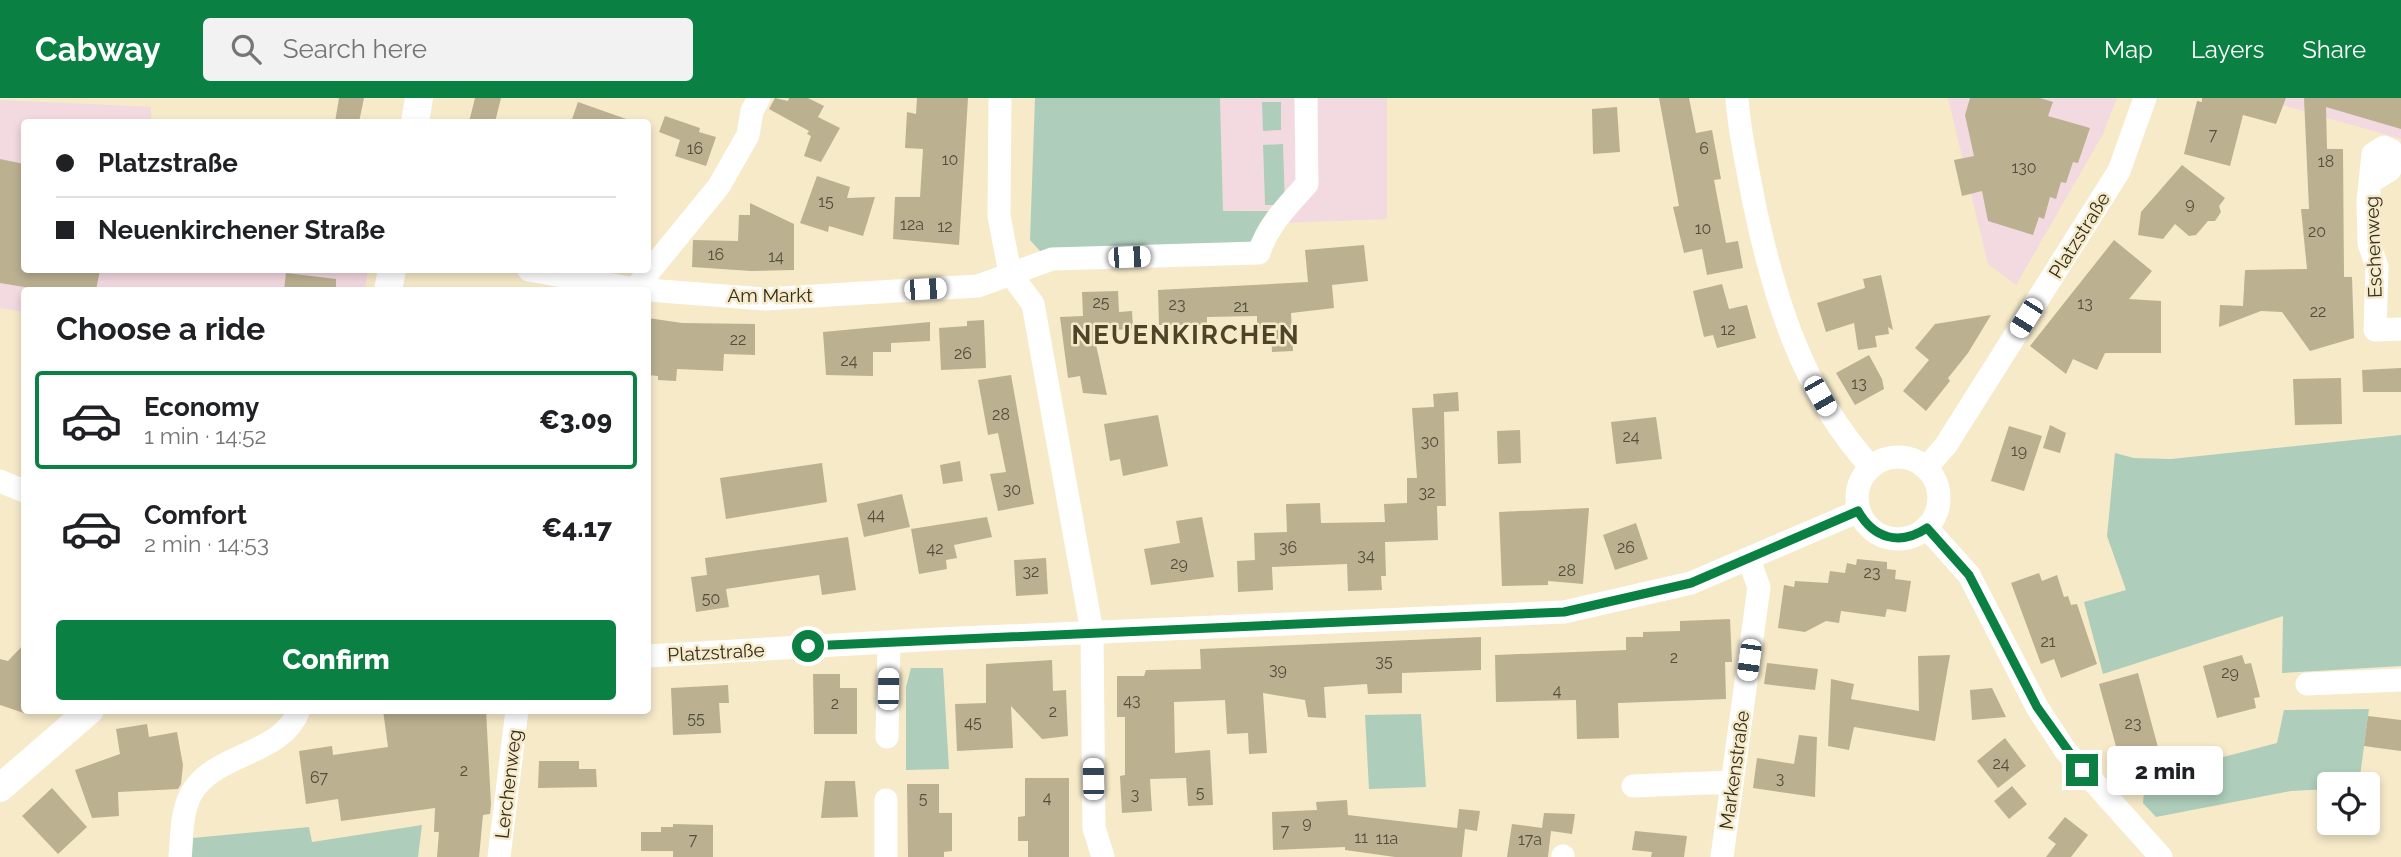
<!DOCTYPE html>
<html lang="en">
<head>
<meta charset="utf-8">
<style>
	:root { --surface:#fff; --page:#f2f2f2; --text:#202124; --muted:#757577; --line:#e0e0e0; --accent:#0b8043 }
	body { margin:0; font-family:Raleway,sans-serif; background:var(--page); color:var(--text); height:100vh; display:flex; flex-direction:column; font-size:26px; white-space:nowrap }
	* { box-sizing:border-box; margin:0 }
	p { font-size:23px; color:var(--muted) }
	.icon { flex:none; width:38px; height:38px; fill:none; stroke:currentColor; stroke-width:2; stroke-linecap:round; stroke-linejoin:round }
	.map { position:relative; flex:1; overflow:hidden }
	.panel { position:absolute; left:21px; top:189px; width:630px; height:427px; display:flex; flex-direction:column; background:var(--surface); border-radius:7px; box-shadow:0 4px 10px #0003 }
	.panel>* { flex:none }
	.hud { position:absolute; left:21px; top:21px; width:630px; height:154px; border-radius:7px; box-shadow:0 4px 10px #0003; display:grid; align-content:center; height:154px; padding:0 35px; background:var(--surface) }
	.fabs { position:absolute; left:2317px; top:674px; display:grid; gap:14px }
	.fabs a { display:grid; place-items:center; width:63px; height:63px; border-radius:7px; background:var(--surface); box-shadow:0 4px 10px #0003; font-size:35px }
	.end { position:absolute; width:32px; height:32px; margin:-16px; border:9px solid #0b8043; background:#fff; box-shadow:0 0 0 4px #fff }
	.from { border-radius:50% }
	.bubble { position:absolute; height:49px; border-radius:7px; background:var(--surface); box-shadow:0 4px 10px #0003; font-size:23px; font-weight:800; line-height:49px; text-align:center }
	.car { position:absolute; width:21px; height:42px; margin:-21px -10px; border-radius:9px; box-shadow:0 0 5px 2px #0007; background:linear-gradient(#fff 24%,#345 0 40%,#fff 0 76%,#345 0 86%,#fff 0) }
	.hud b { display:flex; align-items:center; gap:24px; height:66px; font-size:26px }
	.hud b+b { border-top:2px solid var(--line) }
	.hud i { width:18px; height:18px; background:var(--text) }
	ul { padding:0; list-style:none }
	li { display:flex; align-items:center; gap:21px; height:98px; margin:0 14px 10px; padding:0 21px; border:4px solid transparent; border-radius:7px }
	li div { flex:1 }
	li b { display:block; font-size:26px }
	li em { font-style:normal; font-weight:800 }
	li.active { border-color:var(--accent) }
	li>.icon { width:63px; height:63px; stroke-width:1.5 }
	h2 { padding:0 35px; font-size:32px; line-height:84px }
	.cta { display:flex; gap:14px; margin-top:auto; padding:14px 35px }
	.cta a { flex:1; height:80px; border-radius:7px; background:var(--accent); color:#fff; font-size:28px; font-weight:800; line-height:80px; text-align:center }
	header { display:flex; align-items:center; gap:42px; box-sizing:border-box; height:98px; padding:0 35px; background:var(--accent); color:#fff }
	header strong { font-size:33px }
	nav { display:flex; gap:38px; margin-inline-start:auto; font-size:24px }
	.search { width:490px; height:63px; background:var(--page); display:flex; align-items:center; gap:18px; box-sizing:border-box; padding:0 24px; border-radius:7px; color:var(--muted); font-size:26px }
	.map>svg:first-child { display:block }
</style>
</head>
<body>
<header>
<strong>Cabway</strong>
<div class="search"><svg class="icon" aria-label="search" viewBox="0 0 24 24"><circle cx="10" cy="10" r="6"/><path d="M15 15l6 6"/></svg>Search here</div>
<nav><a>Map</a><a>Layers</a><a>Share</a></nav>
</header>
<div class="map">
<svg width="2401" height="759" viewBox="0 0 2401 759">
	<rect width="100%" height="100%" fill="#f6eac9"/>
	<path fill="#f3d9e0" fill-rule="evenodd" d="M1220,0H1387V121L1282,125L1281,112L1223,113ZM1263,47H1283L1285,106L1265,107Z
		M1948,0H2117L2103,36L2016,187L1988,166Z
		M2258,0H2401V41Z
		M0,2L151,9V24H24V172H368L365,192H24V214L0,210Z"/>
	<path fill="#aecebb" d="M1035,0H1220L1223,113H1270L1251,144L1041,154L1030,142Z
		M1262,4H1281V32L1263,33Z
		M1283,46L1285,107H1265L1263,47Z
		M2401,337V568L2282,575L2283,518L2103,576L2084,504L2126,492L2107,438L2115,355L2134,360L2171,361Z
		M911,570H943L949,671L906,672V589Z
		M2369,611L2359,686H2329V691L2291,693L2156,719L2143,705L2144,693L2162,675L2277,645L2284,612Z
		M1421,616L1426,689L1369,691L1365,617Z
		M422,727L418,759H192L193,740L309,729L312,744Z"/>
	<path fill="#bbb090" d="M339,0H364L359,24H335Z
		M475,0H501L495,24H469Z
		M775,0L788,3L789,0H808L824,8L818,19L840,30L821,64L804,58L811,38L807,36L809,33L769,11Z
		M917,0H968L959,147L893,141L895,99H920L923,51L905,50L907,14L916,16Z
		M1659,0H1689L1696,35L1712,32L1721,81L1714,82L1726,145L1738,143L1743,170L1707,177L1702,151L1684,155L1673,109L1679,108Z
		M1970,0H2040L2053,4L2048,18L2090,30L2078,65L2073,64L2066,85L2061,84L2056,101L2050,99L2044,121L2039,119L2033,137L1988,123L1982,93L1962,98L1954,62L1974,58L1965,17Z
		M2202,0H2286L2276,26L2243,17L2230,68L2184,56L2197,3L2202,4Z
		M2304,0H2401V31L2326,9L2327,51H2343L2344,179H2352L2354,240L2310,253L2282,214L2261,213L2219,229L2220,207L2243,208L2245,172L2307,171L2301,111H2309Z
		M578,4L629,22V24H571Z
		M1617,9L1620,54L1593,56L1592,11Z
		M665,18L700,30L699,34L716,39L706,68L675,58L680,42L659,34Z
		M0,61L24,66V172H100L96,192H43L0,185Z
		M2182,67L2225,100L2219,108L2221,114L2215,123H2208L2196,137L2189,138L2175,126L2163,141L2138,137L2141,114Z
		M817,78L850,89L847,100L875,99L863,138L829,128L828,134L800,125Z
		M750,105L794,126V172L751,173L692,169L693,142L738,143L739,117H750Z
		M2114,142L2152,173L2129,201L2161,203V255H2105L2097,272L2073,261L2066,276L2030,248Z
		M1364,147L1368,183L1332,187L1334,210L1291,215L1293,253L1272,254L1271,230L1257,231V218L1207,219V227H1159L1158,192L1308,184L1305,152Z
		M286,175L336,181V192H284Z
		M1881,177L1893,232L1888,229L1889,236L1875,238L1877,249L1858,252L1854,225L1826,234L1817,205L1865,190L1863,181Z
		M1722,186L1729,211L1747,207L1756,240L1717,250L1713,237L1704,239L1693,193Z
		M1118,193L1119,214L1132,213L1133,231L1093,233L1107,297L1083,295L1080,278L1068,280L1060,219L1083,218L1082,194Z
		M1991,217L1968,255L1948,280L1950,283L1926,313L1903,293L1929,262L1915,250L1935,226Z
		M648,220L682,225L755,226V257L724,256L723,273L677,271L676,283L658,282V278L648,277Z
		M984,222L986,270L941,272L939,230L967,228V223Z
		M930,224V243L891,245V254H873V278L826,277L823,234Z
		M1869,257L1882,281L1884,291L1855,307L1836,275Z
		M2401,270V294H2363L2362,272Z
		M1011,277L1034,406L998,413L990,376L1006,374L998,335L988,337L978,282Z
		M2341,280L2342,326L2295,327L2293,281Z
		M1458,294L1459,313L1444,314L1446,408H1437L1438,442L1385,444L1386,478H1381L1382,492L1348,493L1347,466L1272,469L1273,492L1238,494L1237,463L1255,462L1254,435L1287,434L1286,406L1320,405L1321,425L1385,424L1384,406L1407,405V380H1417L1412,310L1434,309L1433,296Z
		M1158,317L1168,368L1123,378L1120,361L1110,363L1104,326Z
		M1656,319L1662,361L1616,366L1611,324Z
		M2050,327L2066,335L2060,355L2043,350Z
		M2009,328L2042,338L2024,393L1991,383Z
		M1520,332L1521,365L1498,366L1497,333Z
		M960,363L963,383L943,386L940,367Z
		M822,365L827,404L726,421L720,380Z
		M902,396L910,429L864,439L857,406Z
		M1589,410L1583,486L1548,483V487L1502,488L1499,414Z
		M987,419L992,439L954,447L957,460L946,462L947,471L919,476L911,431Z
		M1202,419L1214,479L1151,487L1144,451L1180,445L1176,423Z
		M1636,425L1648,461L1615,472L1603,437Z
		M848,439L856,492L822,497L819,477L726,491L729,509L696,514L691,479L707,477L705,460Z
		M1046,460L1048,496L1016,498L1014,462Z
		M1857,461L1887,464V471L1896,472L1895,481L1911,483L1906,514L1887,511L1885,519L1841,513L1839,525L1826,523L1805,534L1778,530L1784,487L1794,489L1795,483L1828,485L1830,473L1845,475L1847,465L1856,467Z
		M2039,475L2042,483L2057,477L2064,499L2068,498L2071,507L2077,506L2097,566L2061,580L2054,561L2041,566L2011,485Z
		M1730,521L1732,564H1725L1726,601L1618,605L1619,640L1577,641L1576,602L1496,604L1495,557L1626,552V539H1643V534L1680,533V523Z
		M1481,539V572L1402,575V595L1368,596L1367,586L1324,589L1326,620L1308,619L1305,602L1263,595L1267,655L1249,656L1248,635L1227,636L1225,602L1174,604L1175,655L1210,652L1213,707L1188,708L1186,680L1150,681L1152,713L1122,715L1120,678L1125,677V619H1117V578H1144L1146,572L1201,571L1200,551Z
		M24,546V615L0,607V561L8,563Z
		M1950,557L1935,643L1854,629L1849,652L1828,648L1831,581L1854,586L1851,601L1919,613L1918,558Z
		M2242,557L2245,566L2251,565L2260,599L2254,600L2256,610L2217,620L2203,568Z
		M1052,562L1053,593L1066,592L1068,638L1042,641L1011,608L1013,650L957,653L955,606L986,605V566Z
		M1767,565L1818,571L1815,592L1764,586Z
		M2138,575L2159,653L2120,663L2099,586Z
		M813,576H840V590H857V636H814Z
		M728,587L729,605H719L721,635L673,637L671,590Z
		M1992,590L2006,619L1972,622L1970,592Z
		M383,612H486L491,706L490,716L483,717L479,759H437L439,734H434L435,710L341,723L338,701L306,706L299,653L332,648L333,657L388,649Z
		M2368,618L2401,622V653L2364,648Z
		M147,626L149,639L177,634L183,667L181,686L178,691L118,694L119,718L92,720L75,672L120,656L116,631Z
		M1799,637L1817,639L1815,699L1753,690L1757,660L1794,666Z
		M2005,640L2026,668L1998,690L1977,663Z
		M539,663H579V671H596L597,689L538,690Z
		M1025,680H1069V759H1028V743H1018V719L1025,718Z
		M825,683H855L858,719L821,720Z
		M907,686H939V715H952V753L944,754V759H908Z
		M2012,688L2027,706L2009,721L1994,703Z
		M52,690L87,729L58,756L22,718Z
		M1347,702L1348,717L1457,730L1459,711L1480,713L1477,733L1465,731L1462,759H1395L1345,752V749L1273,752L1272,714L1317,712L1316,704Z
		M1544,715L1575,716L1572,736L1551,733L1548,759H1507L1512,726L1542,730Z
		M2065,719L2088,737L2071,759H2046L2056,746L2048,740Z
		M673,726L713,727V759H673V753H641V734H661V729H673Z
		M1635,733L1687,738L1684,759H1651L1652,754L1632,752Z"/>
	<g fill="none" stroke-linecap="round" stroke-linejoin="round">
		<path stroke="#fff" stroke-width="23" d="M1000,0L999,118L1010,175L1033,206L1092,534L1094,730L1103,759
			M1737,0C1739,34 1747,66 1753,100C1773,197 1802,294 1871,369
			M2372,83L2390,72L2394,58L2391,52L2384,49L2373,56L2368,103L2369,145L2377,169L2375,232L2401,231
			M529,172L635,191L765,201L978,188L1052,161L1259,155C1267,128 1288,107 1307,86L1306,0
			M635,191L719,88L748,37L752,13L759,0
			M1857 400a41 41 0 1 1 82 0a41 41 0 1 1-82 0Z
			M1926,370L1946,347L2119,73L2145,0
			M0,383L24,393
			M1927,430L1969,477L2037,609L2065,652L2161,759
			M648,558L938,541L1564,514L1691,485L1859,413
			M2307,586L2401,582
			M887,639L889,544
			M1633,688L1732,684
			M886,702V759
			M180,759C182,738 181,715 191,696C214,654 282,658 299,612
			M499,759L517,612
			M1563,759V758
			M1722,759L1759,489L1749,462"/>
		<path stroke="#fff" stroke-width="28" d="M415,24L419,0
			M388,192L392,172
			M0,690L90,612"/>
	</g>
	<g fill="none" stroke-linecap="round" stroke-linejoin="round">
		<path stroke="#0b8043" stroke-width="9" d="M808,548L1564,514L1691,485L1858,413C1874,441 1900,448 1927,430L1969,477L2037,609L2082,672"/>
	</g>
	<g text-anchor="middle" stroke-width="5" stroke-linejoin="round" paint-order="stroke">
		<g font-size="16" fill="#544e3c">
			<text x="2213" y="42">7</text>
			<text x="695" y="56">16</text>
			<text x="1704" y="56">6</text>
			<text x="950" y="67">10</text>
			<text x="2326" y="69">18</text>
			<text x="2024" y="75">130</text>
			<text x="826" y="109">15</text>
			<text x="2190" y="111">9</text>
			<text x="912" y="132">12a</text>
			<text x="945" y="134">12</text>
			<text x="1703" y="136">10</text>
			<text x="2317" y="139">20</text>
			<text x="716" y="162">16</text>
			<text x="776" y="164">14</text>
			<text x="1101" y="210">25</text>
			<text x="2085" y="211">13</text>
			<text x="1177" y="212">23</text>
			<text x="1241" y="214">21</text>
			<text x="2318" y="219">22</text>
			<text x="1728" y="237">12</text>
			<text x="738" y="247">22</text>
			<text x="963" y="261">26</text>
			<text x="849" y="268">24</text>
			<text x="1859" y="291">13</text>
			<text x="1001" y="322">28</text>
			<text x="1631" y="344">24</text>
			<text x="1430" y="349">30</text>
			<text x="2019" y="358">19</text>
			<text x="1012" y="397">30</text>
			<text x="1427" y="400">32</text>
			<text x="876" y="422">44</text>
			<text x="1288" y="455">36</text>
			<text x="1626" y="455">26</text>
			<text x="935" y="456">42</text>
			<text x="1366" y="463">34</text>
			<text x="1179" y="471">29</text>
			<text x="1567" y="478">28</text>
			<text x="1031" y="479">32</text>
			<text x="1872" y="480">23</text>
			<text x="711" y="506">50</text>
			<text x="2048" y="549">21</text>
			<text x="1674" y="565">2</text>
			<text x="1384" y="569">35</text>
			<text x="1278" y="577">39</text>
			<text x="2230" y="580">29</text>
			<text x="1557" y="598">4</text>
			<text x="1132" y="608">43</text>
			<text x="835" y="611">2</text>
			<text x="1053" y="619">2</text>
			<text x="696" y="626">55</text>
			<text x="973" y="630">45</text>
			<text x="2133" y="631">23</text>
			<text x="2001" y="671">24</text>
			<text x="464" y="678">2</text>
			<text x="319" y="685">67</text>
			<text x="1780" y="686">3</text>
			<text x="1200" y="700">5</text>
			<text x="1135" y="702">3</text>
			<text x="1047" y="705">4</text>
			<text x="923" y="706">5</text>
			<text x="1307" y="730">9</text>
			<text x="1285" y="738">7</text>
			<text x="1361" y="745">11</text>
			<text x="1387" y="746">11a</text>
			<text x="693" y="747">7</text>
			<text x="1530" y="747">17a</text>
		</g>
		<g font-size="19" fill="#322d20" stroke="#f6eac9">
			<text transform="translate(2079 137) rotate(-58)" y="7">Platzstraße</text>
			<text transform="translate(2373 149) rotate(-92)" y="7">Eschenweg</text>
			<text x="770" y="204">Am Markt</text>
			<text transform="translate(716 554) rotate(-3)" y="7">Platzstraße</text>
			<text transform="translate(1734 672) rotate(-82)" y="7">Markenstraße</text>
			<text transform="translate(508 686) rotate(-83)" y="7">Lerchenweg</text>
		</g>
		<g font-size="26" font-weight="bold" letter-spacing="2" fill="#4e4428" stroke="#f6eac9">
			<text x="1186" y="246">NEUENKIRCHEN</text>
		</g>
	</g>
</svg>
<div class="fabs">
<a><svg class="icon" aria-label="locate" viewBox="0 0 24 24"><circle cx="12" cy="12" r="6"/><path d="M12 2v4M12 18v4M2 12h4M18 12h4"/></svg></a>
</div>
<i class="end from" style="left:808px;top:548px"></i>
<i class="end" style="left:2082px;top:672px"></i>
<div class="bubble" style="left:2107px;top:648px;width:116px">2 min</div>
<i class="car" style="left:1129px;top:159px;rotate:88deg"></i>
<i class="car" style="left:925px;top:191px;rotate:87deg"></i>
<i class="car" style="left:2026px;top:220px;rotate:212deg"></i>
<i class="car" style="left:1820px;top:298px;rotate:150deg"></i>
<i class="car" style="left:1749px;top:562px;rotate:188deg"></i>
<i class="car" style="left:888px;top:591px;rotate:1deg"></i>
<i class="car" style="left:1093px;top:681px;rotate:359deg"></i>
<div class="hud">
<b><i class="from"></i>Platzstraße</b>
<b><i></i>Neuenkirchener Straße</b>
</div>
<section class="panel">
<h2>Choose a ride</h2>
<ul>
<li class="active"><svg class="icon" aria-label="car" viewBox="0 0 24 24"><path d="M5 17H2v-5l4-1 3-4h7l3 4 3 1v5h-3M9 17h6M6 11h13"/><circle cx="7" cy="17" r="2"/><circle cx="17" cy="17" r="2"/></svg><div><b>Economy</b><p>1 min · 14:52</p></div><em>€3.09</em></li>
<li><svg class="icon" aria-label="car" viewBox="0 0 24 24"><path d="M5 17H2v-5l4-1 3-4h7l3 4 3 1v5h-3M9 17h6M6 11h13"/><circle cx="7" cy="17" r="2"/><circle cx="17" cy="17" r="2"/></svg><div><b>Comfort</b><p>2 min · 14:53</p></div><em>€4.17</em></li>
</ul>
<div class="cta"><a>Confirm</a></div>
</section>
</div>
</body>
</html>
